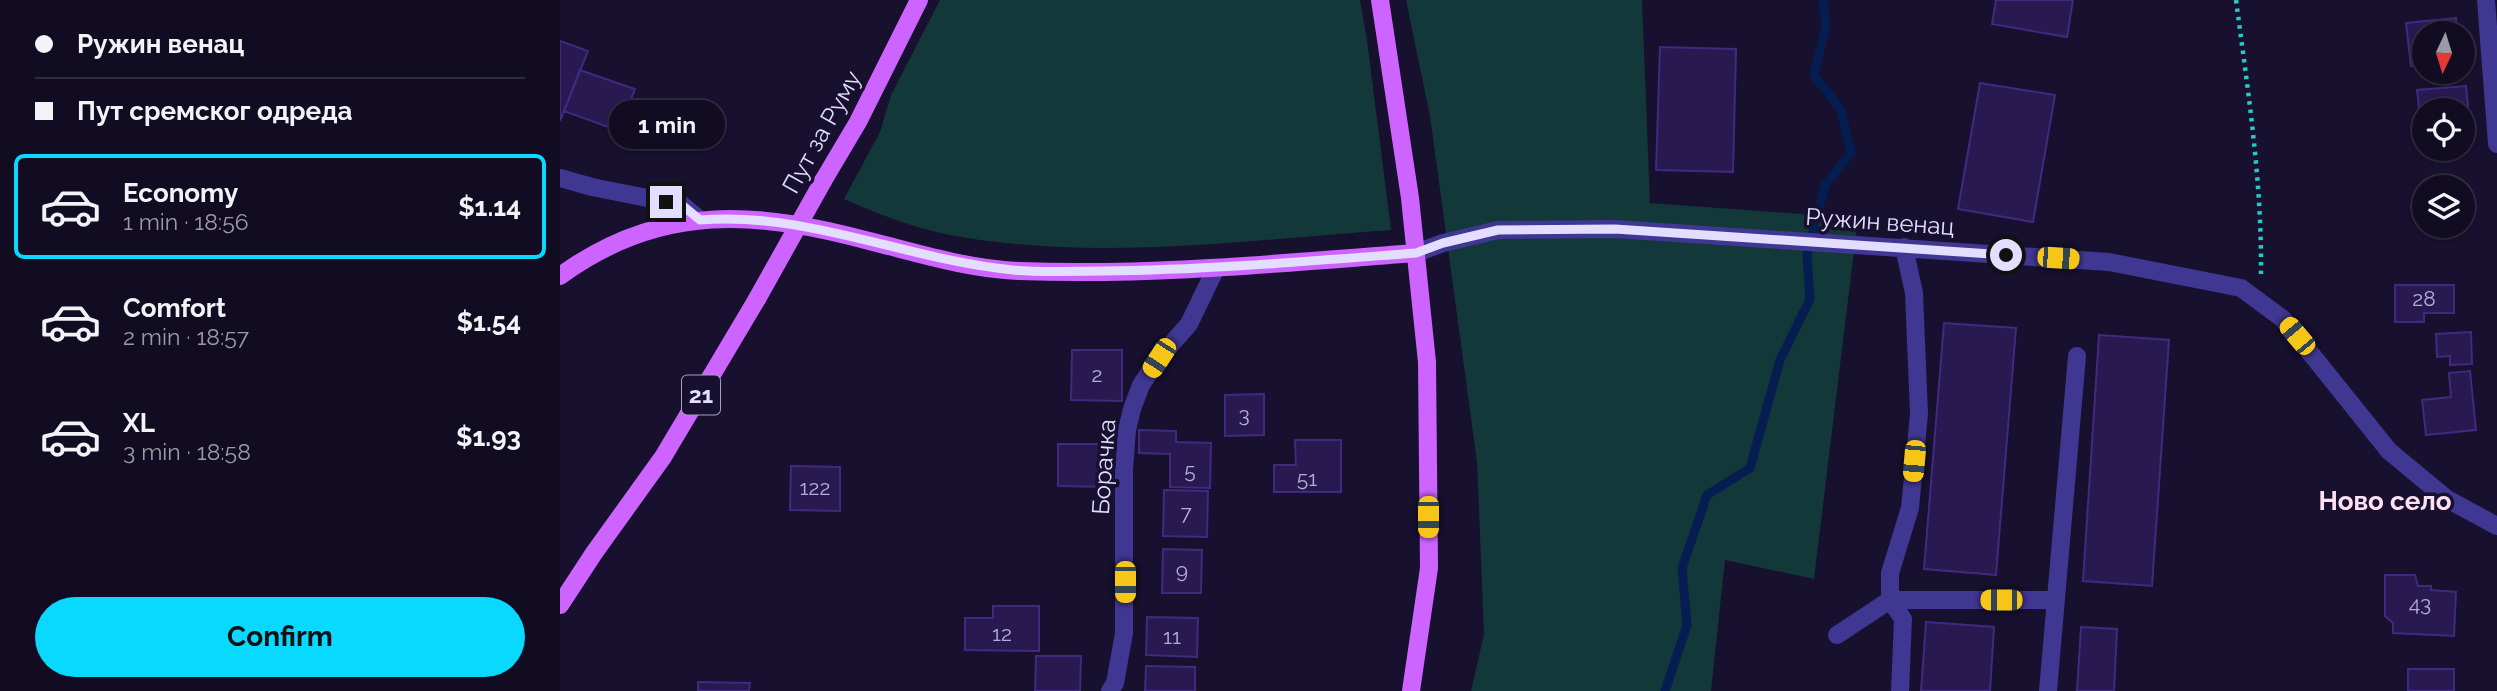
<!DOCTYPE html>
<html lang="en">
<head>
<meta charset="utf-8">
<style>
	:root { --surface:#110c22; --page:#1a152a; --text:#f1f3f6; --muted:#9c9ba5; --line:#302c40; --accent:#09d8ff }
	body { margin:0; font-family:Raleway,sans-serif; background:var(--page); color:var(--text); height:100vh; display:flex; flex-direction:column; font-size:26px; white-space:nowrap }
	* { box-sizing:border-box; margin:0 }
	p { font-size:23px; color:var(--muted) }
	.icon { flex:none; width:38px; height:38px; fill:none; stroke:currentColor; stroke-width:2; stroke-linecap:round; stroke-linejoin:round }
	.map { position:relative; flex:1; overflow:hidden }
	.drawer { display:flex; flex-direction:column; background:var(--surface); width:560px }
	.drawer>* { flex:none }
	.guide { display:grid; align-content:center; height:154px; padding:0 35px; background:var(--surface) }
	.needle { width:46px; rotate:184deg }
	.controls { position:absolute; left:1852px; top:21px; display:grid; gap:14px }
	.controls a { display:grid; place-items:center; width:63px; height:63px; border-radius:50%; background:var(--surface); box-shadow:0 2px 5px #0004,0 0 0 2px var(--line); font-size:35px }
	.end { position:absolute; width:32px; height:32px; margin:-16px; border:9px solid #e3ddff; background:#111; box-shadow:0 0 0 4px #111 }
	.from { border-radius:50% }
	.bubble { position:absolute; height:49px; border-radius:24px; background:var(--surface); box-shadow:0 2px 5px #0004,0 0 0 2px var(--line); font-size:23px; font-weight:700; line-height:49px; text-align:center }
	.car { position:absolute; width:21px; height:42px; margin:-21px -10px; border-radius:9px; box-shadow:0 0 5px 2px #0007; background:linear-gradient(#f5c518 24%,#345 0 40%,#f5c518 0 76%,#345 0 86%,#f5c518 0) }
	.guide b { display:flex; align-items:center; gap:24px; height:66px; font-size:26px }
	.guide b+b { border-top:2px solid var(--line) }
	.guide i { width:18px; height:18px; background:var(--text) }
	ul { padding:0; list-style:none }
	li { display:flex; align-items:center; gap:21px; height:105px; margin:0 14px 10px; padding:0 21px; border:4px solid transparent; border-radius:10px }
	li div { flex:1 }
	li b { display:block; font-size:26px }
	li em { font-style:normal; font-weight:700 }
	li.current { border-color:var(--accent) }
	li>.icon { width:63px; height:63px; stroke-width:1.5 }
	.action { display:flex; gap:14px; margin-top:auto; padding:14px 35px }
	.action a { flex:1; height:80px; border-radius:42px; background:var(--accent); color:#111; font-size:28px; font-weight:700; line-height:80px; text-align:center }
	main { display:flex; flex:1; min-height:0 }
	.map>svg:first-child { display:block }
</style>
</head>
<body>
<main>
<section class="drawer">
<div class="guide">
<b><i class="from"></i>Ружин венац</b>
<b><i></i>Пут сремског одреда</b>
</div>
<ul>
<li class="current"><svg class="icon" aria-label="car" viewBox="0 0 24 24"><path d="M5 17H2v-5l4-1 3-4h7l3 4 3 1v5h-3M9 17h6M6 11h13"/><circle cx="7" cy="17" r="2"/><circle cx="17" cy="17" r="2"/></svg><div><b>Economy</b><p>1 min · 18:56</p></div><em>$1.14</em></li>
<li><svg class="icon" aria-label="car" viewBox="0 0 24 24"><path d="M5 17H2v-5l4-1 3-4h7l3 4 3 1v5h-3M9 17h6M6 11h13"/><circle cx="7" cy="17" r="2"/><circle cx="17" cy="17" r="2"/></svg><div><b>Comfort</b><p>2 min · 18:57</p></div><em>$1.54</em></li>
<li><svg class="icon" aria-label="car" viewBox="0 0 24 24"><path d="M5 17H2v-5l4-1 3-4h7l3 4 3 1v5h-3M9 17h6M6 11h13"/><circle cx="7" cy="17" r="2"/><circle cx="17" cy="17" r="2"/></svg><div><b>XL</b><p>3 min · 18:58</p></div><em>$1.93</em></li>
</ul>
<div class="action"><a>Confirm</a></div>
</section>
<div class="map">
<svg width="1937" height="691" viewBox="0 0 1937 691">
	<rect width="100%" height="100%" fill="#17102e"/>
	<path fill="#123839" d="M380,0H800L807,40L831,230C685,240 535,262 390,235C354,228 318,214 284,199L320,132L331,95Z
		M846,0H1082L1090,203L1298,218L1254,579L1165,560L1151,691H911L924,634L917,462L870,116Z"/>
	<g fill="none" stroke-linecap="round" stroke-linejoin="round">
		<path stroke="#061d51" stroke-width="9" d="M1105,691L1127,625L1122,568L1147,495L1190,468L1220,360L1250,299L1247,254L1265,185L1291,153L1281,110L1254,75L1266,26L1263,0"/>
	</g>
	<path fill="#281a51" stroke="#402a7f" stroke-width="2" d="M1436,0H1513L1507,37L1432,24Z
		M1896,18L1897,33H1864V65L1851,66L1846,23Z
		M0,41L28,51L0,121Z
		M1100,47L1176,49L1173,172L1096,170Z
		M20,70L75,89L59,131L4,111Z
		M1420,83L1495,95L1473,222L1398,209Z
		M1906,86L1910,128L1902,129V110H1864V133H1862L1857,90Z
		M1835,285H1894V313H1864V322H1835Z
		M1384,323L1456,328L1436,575L1364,569Z
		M1911,332L1912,364L1890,365V356L1877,357L1876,334Z
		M1539,335L1609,340L1592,586L1523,581Z
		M512,350H562V401L511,400Z
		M1910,371L1916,430L1866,435L1862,400L1891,397L1889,373Z
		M704,394V435L665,436V395Z
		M579,430L616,431V442L651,443L650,488L610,487V454L579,453Z
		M735,440H781V492H714V465H736Z
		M498,444H551L550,487L498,486Z
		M231,466L280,467V511L230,510Z
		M604,490L648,491L647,537L603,536Z
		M603,549L642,550L641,593H602Z
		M1825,575H1855L1858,586H1871V590L1896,592L1894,636L1833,633V623L1825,616Z
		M433,606H479V651L405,650V618H433Z
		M587,617L638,618L637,657L586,655Z
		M1366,622L1434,627L1430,691H1361Z
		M1521,627L1557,629L1554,691H1517Z
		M476,656H521L520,691H475Z
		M586,666L635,667V691H585Z
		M1848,669H1894V691H1848Z
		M138,682L190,683L189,691H138Z"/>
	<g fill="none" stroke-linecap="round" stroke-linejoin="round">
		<path stroke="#26cac9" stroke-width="4.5" stroke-dasharray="3.5 5" stroke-linecap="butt" d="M1676,0C1688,91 1702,182 1701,274"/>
		<path stroke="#3f3791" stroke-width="18" d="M1926,0L1937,144
			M0,178L32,187L122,205L140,220
			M856,253L883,243L938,230L1055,229L1549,262L1681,288L1723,319L1829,451L1887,499L1937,526
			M1277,635L1330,600H1496
			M550,691L555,683L564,633V470L567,430L572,409L581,385L599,358L629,324L656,268
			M1340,691L1343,619L1330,600V573L1350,508L1359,414L1354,293L1344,247
			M1488,691L1517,356"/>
		<path stroke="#ce64ff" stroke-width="18" d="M820,0L850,198L867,362L869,568L851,691
			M263,181L298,122L359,0
			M0,276C101,202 199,211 313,242C361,254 409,269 459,271C591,276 723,263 856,253
			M0,605L34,553L103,457L197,299"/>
		<path stroke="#ce64ff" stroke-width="18" d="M197,299L263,181"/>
	</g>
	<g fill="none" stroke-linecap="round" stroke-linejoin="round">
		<path stroke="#e3ddff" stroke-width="9" d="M106,202L122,205L140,220C247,211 347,260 453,270C482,273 513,271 543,271C647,270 751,261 856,253L883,243L938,230L1055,229L1446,255"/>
	</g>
	<g text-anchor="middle" stroke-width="7" stroke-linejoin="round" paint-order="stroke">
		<g font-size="21" fill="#b4acd4">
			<text x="1864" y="306">28</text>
			<text x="537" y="382">2</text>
			<text x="684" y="422">3</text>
			<text x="630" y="478">5</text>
			<text x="747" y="486">51</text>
			<text x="255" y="495">122</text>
			<text x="626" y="520">7</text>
			<text x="622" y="578">9</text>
			<text x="1860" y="611">43</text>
			<text x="442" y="641">12</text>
			<text x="612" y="644">11</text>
		</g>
		<rect fill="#17102e" stroke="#a6a0c0" stroke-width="2" x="122" y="375.5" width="38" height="39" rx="5"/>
		<g font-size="23" font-weight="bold" fill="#e3ddff">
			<text x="141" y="403">21</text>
		</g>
		<g font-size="24" fill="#e3ddff" stroke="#17102e">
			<text transform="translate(262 132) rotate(-61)" y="8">Пут за Руму</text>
			<text transform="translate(1320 222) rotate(4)" y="8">Ружин венац</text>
			<text transform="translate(544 467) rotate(-86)" y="8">Борачка</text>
		</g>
		<g font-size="26" font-weight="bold" fill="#ffdff2" stroke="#17102e">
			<text x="1825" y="510">Ново село</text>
		</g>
	</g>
</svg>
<div class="controls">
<a><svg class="needle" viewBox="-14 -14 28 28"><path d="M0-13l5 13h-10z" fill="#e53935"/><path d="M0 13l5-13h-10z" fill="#9c9ba5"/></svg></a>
<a><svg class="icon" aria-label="locate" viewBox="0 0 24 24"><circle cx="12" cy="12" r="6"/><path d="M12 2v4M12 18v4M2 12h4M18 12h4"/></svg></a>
<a><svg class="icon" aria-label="layers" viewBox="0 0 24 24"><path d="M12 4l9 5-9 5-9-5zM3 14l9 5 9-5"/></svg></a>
</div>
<i class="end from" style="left:1446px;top:255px"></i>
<i class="end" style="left:106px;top:202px"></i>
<div class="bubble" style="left:49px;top:100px;width:116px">1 min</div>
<i class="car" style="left:1498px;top:258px;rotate:94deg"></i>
<i class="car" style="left:1737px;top:336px;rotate:320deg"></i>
<i class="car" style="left:599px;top:358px;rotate:213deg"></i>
<i class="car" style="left:1354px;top:461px;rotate:185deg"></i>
<i class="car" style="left:868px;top:517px;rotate:180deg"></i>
<i class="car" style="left:565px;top:582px;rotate:180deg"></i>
<i class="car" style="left:1441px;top:600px;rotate:270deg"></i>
</div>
</main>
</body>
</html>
